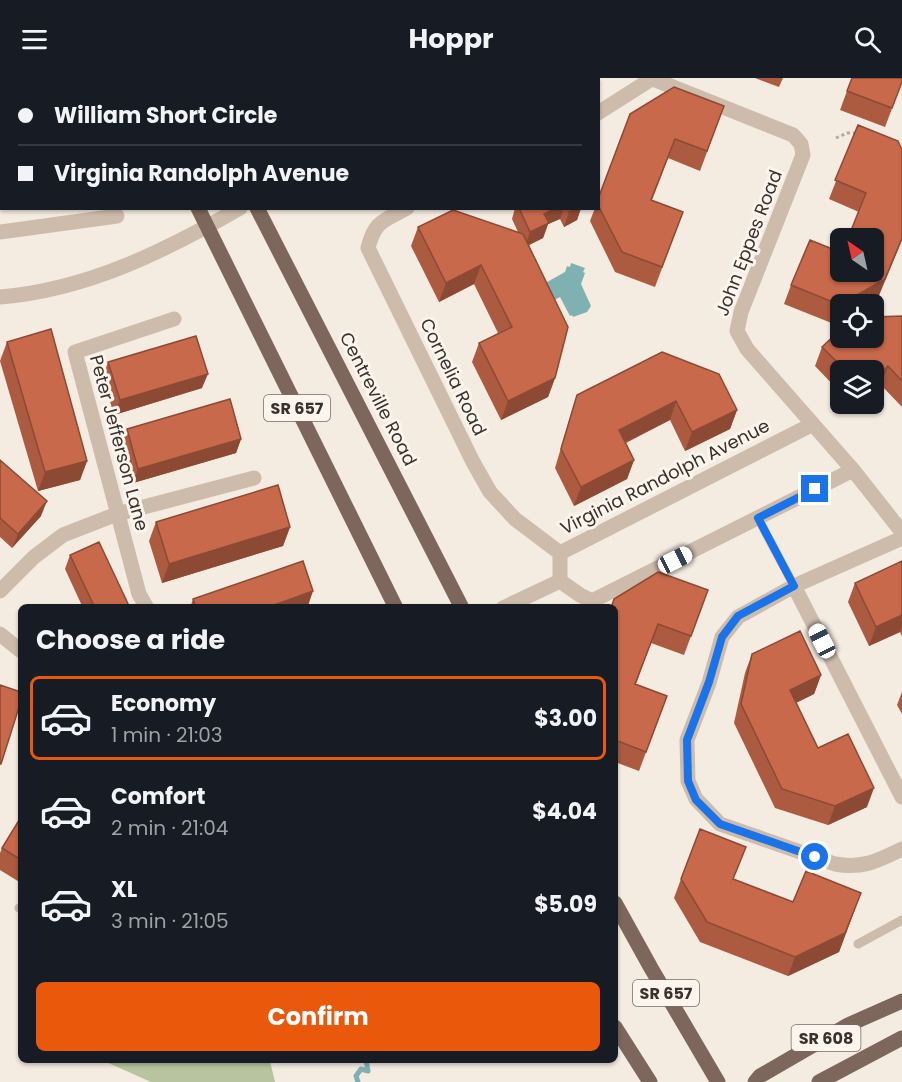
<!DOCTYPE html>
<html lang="en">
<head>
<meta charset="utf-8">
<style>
	:root { --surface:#171b24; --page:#20242c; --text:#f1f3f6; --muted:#9ea1a6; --line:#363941; --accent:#ea580c }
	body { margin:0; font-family:Poppins,sans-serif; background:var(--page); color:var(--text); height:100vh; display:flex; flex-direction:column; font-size:22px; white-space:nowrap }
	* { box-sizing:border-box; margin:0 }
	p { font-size:20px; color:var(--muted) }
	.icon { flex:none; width:33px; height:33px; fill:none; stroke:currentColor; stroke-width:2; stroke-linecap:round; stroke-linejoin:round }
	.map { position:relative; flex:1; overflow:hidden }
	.panel { position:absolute; left:18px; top:526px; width:600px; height:459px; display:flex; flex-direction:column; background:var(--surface); border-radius:9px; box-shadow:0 2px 4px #0004 }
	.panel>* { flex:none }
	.guide { position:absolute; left:0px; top:0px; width:600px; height:132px; box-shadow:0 2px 4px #0004; display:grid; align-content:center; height:132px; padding:0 18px; background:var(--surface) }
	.needle { width:39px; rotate:326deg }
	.tools { position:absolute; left:830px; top:150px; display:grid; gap:12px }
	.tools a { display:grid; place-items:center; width:54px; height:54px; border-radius:9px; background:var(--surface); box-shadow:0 2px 4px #0004; font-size:30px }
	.end { position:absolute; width:27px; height:27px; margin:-14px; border:8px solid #1a73e8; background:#fff; box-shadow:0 0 0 3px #fff }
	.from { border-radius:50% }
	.car { position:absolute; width:18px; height:36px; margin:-18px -9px; border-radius:8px; box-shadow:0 0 4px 2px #0007; background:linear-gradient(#fff 24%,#345 0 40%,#fff 0 76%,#345 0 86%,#fff 0) }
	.guide b { display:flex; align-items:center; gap:21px; height:57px; font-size:22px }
	.guide b+b { border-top:2px solid var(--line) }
	.guide i { width:15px; height:15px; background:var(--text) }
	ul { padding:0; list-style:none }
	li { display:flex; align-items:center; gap:18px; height:84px; margin:0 12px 9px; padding:0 6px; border:3px solid transparent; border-radius:9px }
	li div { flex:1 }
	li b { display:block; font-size:22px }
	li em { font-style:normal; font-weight:700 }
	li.selected { border-color:var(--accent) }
	li>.icon { width:54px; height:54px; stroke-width:1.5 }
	h2 { padding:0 18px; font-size:27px; line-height:72px }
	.primary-button { display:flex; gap:12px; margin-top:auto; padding:12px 18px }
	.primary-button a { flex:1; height:69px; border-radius:9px; background:var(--accent); color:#fff; font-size:24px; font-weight:700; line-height:69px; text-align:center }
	header { display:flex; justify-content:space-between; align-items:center; height:78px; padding:0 18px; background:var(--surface); font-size:27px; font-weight:700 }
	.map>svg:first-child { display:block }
</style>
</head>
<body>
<header><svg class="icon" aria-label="menu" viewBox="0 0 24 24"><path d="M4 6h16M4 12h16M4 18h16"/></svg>Hoppr<svg class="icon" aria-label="search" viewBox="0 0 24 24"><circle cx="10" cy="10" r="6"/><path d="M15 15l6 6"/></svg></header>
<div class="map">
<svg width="902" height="1004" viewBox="0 0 902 1004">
	<rect width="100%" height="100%" fill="#f4ebe1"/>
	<path fill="#b8c4a0" d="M104,983H270L275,1004H151Z"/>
	<path fill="#7fb0b2" d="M571,185L585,190L583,194L585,195L581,206L591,228L587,234L573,239L572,237L570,238L560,219L549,225L540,208L565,194L567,188L570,189Z"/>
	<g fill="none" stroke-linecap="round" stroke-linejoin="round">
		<path stroke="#7fb0b2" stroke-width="5" d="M358,1004L356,998L361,991L368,993L366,982"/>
		<path stroke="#b9a596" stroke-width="3" stroke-dasharray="3 3" stroke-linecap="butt" d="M836,60L847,55H856"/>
		<path stroke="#cdbbac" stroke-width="9" d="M758,440L794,508
			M19,830L21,831
			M858,866L902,842"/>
		<path stroke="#cdbbac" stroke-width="15" d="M305,0L309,2
			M436,0L437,2
			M469,0L470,2
			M653,1L793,57L801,66L803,77L741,234L737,253L747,271L853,392L902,454
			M334,2L338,0
			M508,2L511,0
			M598,35L653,0
			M407,130C384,143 375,142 368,170L473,384L490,414L515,441L560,475
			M0,154L117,138
			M0,219C87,212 165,173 240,130
			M560,503L580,517L592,523L853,392
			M560,503V475L813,346
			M794,508L902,460
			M0,513L34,479L63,457L117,436L254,400
			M147,530L139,516L75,274L174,241
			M503,530L560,503
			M0,556L21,573
			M902,719L794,508L738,539L722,559L709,605L687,662L688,703L696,721L720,746L835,786C863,791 877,783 902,771"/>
		<path stroke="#7d675c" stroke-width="15" d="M132,0L133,2
			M195,0L196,2
			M198,130L396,530
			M257,130L462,530
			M615,825L651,890L718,1004
			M615,949L650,1004
			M755,1004L760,998L848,947L902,923
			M819,1004L902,960"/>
	</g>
	<path fill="#ac5a40" d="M755,0H783L779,9Z
		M902,4L885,49L840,32L847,13Z
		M724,28L700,93L668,80L652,122L683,134L655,209L615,194L590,143L595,130H598V121L630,36Z
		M858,47L878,220L840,226V242L834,246L784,226L791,207L840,194L859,134L829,121Z
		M515,130H581L577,142L564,149L560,141L548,146L543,160L529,167L555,300L548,319L501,342L472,284L479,265L498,255L474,206L439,224L411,168L418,149L518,154L512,141Z
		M902,238V329L881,307L873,292H840V314L815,288L822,269Z
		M7,264L87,383L80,402L38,413L0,283Z
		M662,274L737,332L730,351L685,373L670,342L626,365L634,382L627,401L574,428L555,390L571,336L577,317Z
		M108,284L202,310L114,337L103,299Z
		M851,326H862L857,331Z
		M127,351L241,361L236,375L133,405L122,366Z
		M0,382L41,438L12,470L0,459Z
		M156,444L290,449L283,468L162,505L149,463Z
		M70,477L130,530H83L65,491Z
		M902,483V558L900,554L869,568L848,524L855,505Z
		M708,512L684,577L651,565L636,606L667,618L639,693L615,684V530Z
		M193,521L308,528L304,530H190Z
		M752,576L821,597L814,616L796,625L818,670L867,729L828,747L775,730L734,645L745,595Z
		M902,614V636L897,627Z
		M21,739V805L0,792V775L2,770Z
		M681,801H734L793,824L861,815L839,874L788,898L700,864L674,820Z"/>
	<path fill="#8c4a34" d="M0,40H2V58H0Z
		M2,103V122H0V104Z
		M556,130H564L560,141L548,146L543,160L525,169L530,154L544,136Z
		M577,130H581L577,142L564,149L569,134Z
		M902,160V162L878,220L867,226H842Z
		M481,187L474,206L439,224L446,205Z
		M840,229V242L834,246Z
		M888,288L881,307L873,315V303Z
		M208,296L202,310L114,337L120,322Z
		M555,300L548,319L501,342L508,323Z
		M676,323L670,342L612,371L619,352Z
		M737,332L730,351L685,373L692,354Z
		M241,361L236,375L133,405L138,391Z
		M634,382L627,401L574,428L581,409Z
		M87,383L80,402L38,413L45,394Z
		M47,423L41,438L12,470L18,456Z
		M290,449L283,468L162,505L169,486Z
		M313,513L308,528L304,530H266Z
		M902,537V548L900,554L869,568L876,549Z
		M821,597L814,616L783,631L790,612Z
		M874,710L867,729L828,747L835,728Z
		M861,815L839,874L788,898L795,879Z"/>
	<path fill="#c8694b" stroke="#8c4a34" stroke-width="1.5" d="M0,0H54V2H2V40H0Z
		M852,0H902V4L892,30L847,13Z
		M674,9L724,28L707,73L675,61L651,122L683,134L662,189L622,174L598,127V121L630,36Z
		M858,47L898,63L902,72V160L885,201L840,227L791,207L810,162L840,174V194H873V160H848L866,115L835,102Z
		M0,57H2V103L0,104Z
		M519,130H556L544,136L549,145L530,154Z
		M567,130H577L569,134Z
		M453,132L523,156L568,249L555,300L508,323L479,265L512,249L481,187L446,205L418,149Z
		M902,238V303L888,288L873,303V292H845L822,269L840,252V260H873V239Z
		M51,251L87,383L45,394L7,264Z
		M196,258L208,296L120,322L108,284Z
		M662,274L719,296L737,332L692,354L676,323L619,352L634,382L581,409L561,371L577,317Z
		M230,321L241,361L138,391L127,351Z
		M0,382L47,423L18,456L0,440Z
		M278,407L290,449L169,486L156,444Z
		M99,464L130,530H95L70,477Z
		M303,483L313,513L266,530H196L193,521Z
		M902,483V537L876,549L855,505Z
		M658,494L708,512L691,558L658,546L635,606L667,618L646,674L615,662V530H611L614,521Z
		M800,553L821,597L790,612L818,670L848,656L874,710L835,728L782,711L741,626L752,576Z
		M0,607L21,614V623L1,686H0Z
		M21,739V782L2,770Z
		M700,751L746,769L733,801L793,824L806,793L861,815L845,855L795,879L707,844L681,801Z"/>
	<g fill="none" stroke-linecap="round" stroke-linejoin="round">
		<path stroke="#1a73e8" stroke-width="8" d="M815,779L720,746L696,722L688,703L687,662L709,604L722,559L738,538L794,508L758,440L815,411"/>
	</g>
	<g text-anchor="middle" stroke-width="6" stroke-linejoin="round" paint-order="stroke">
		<g fill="#fbf5ee" stroke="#756b66" stroke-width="1.5">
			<rect x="264" y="317" width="66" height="26" rx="4.5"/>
			<rect x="633" y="902" width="66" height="26" rx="4.5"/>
			<rect x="791.5" y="947" width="69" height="26" rx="4.5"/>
		</g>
		<g font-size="16" font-weight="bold" fill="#3b302b">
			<text x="297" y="336">SR 657</text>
			<text x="666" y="921">SR 657</text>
			<text x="826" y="966">SR 608</text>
		</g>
		<g font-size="18" fill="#3b302b" stroke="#fbf5ee">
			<text transform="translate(749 165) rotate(-69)" y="6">John Eppes Road</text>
			<text transform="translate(453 299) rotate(64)" y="6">Cornelia Road</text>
			<text transform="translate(378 321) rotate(63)" y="6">Centreville Road</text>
			<text transform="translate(119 365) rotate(75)" y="6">Peter Jefferson Lane</text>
			<text transform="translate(665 399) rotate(-27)" y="6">Virginia Randolph Avenue</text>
		</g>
	</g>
</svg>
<div class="tools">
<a><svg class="needle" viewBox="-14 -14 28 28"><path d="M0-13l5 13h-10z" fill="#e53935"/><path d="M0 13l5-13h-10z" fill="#9ea1a6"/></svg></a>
<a><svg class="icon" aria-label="locate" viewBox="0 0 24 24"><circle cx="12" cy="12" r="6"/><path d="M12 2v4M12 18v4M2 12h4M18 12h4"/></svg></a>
<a><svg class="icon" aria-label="layers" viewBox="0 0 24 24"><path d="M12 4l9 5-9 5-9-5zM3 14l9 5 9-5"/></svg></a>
</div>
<i class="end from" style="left:815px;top:779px"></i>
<i class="end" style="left:815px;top:411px"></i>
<i class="car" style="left:675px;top:482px;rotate:63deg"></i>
<i class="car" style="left:822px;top:563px;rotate:333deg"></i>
<div class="guide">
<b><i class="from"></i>William Short Circle</b>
<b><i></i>Virginia Randolph Avenue</b>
</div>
<section class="panel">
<h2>Choose a ride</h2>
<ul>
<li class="selected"><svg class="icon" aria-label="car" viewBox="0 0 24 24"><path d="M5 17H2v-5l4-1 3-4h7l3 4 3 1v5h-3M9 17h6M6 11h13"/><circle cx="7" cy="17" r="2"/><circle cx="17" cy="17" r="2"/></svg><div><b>Economy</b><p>1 min · 21:03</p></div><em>$3.00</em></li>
<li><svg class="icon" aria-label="car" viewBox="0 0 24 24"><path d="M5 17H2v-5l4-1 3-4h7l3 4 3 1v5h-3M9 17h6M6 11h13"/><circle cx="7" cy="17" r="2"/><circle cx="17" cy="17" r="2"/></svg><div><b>Comfort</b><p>2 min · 21:04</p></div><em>$4.04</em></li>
<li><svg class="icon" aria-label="car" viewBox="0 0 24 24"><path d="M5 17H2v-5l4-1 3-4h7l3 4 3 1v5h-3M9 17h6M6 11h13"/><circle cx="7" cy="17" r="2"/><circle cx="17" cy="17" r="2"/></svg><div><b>XL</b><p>3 min · 21:05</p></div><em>$5.09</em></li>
</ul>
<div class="primary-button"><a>Confirm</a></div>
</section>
</div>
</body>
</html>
